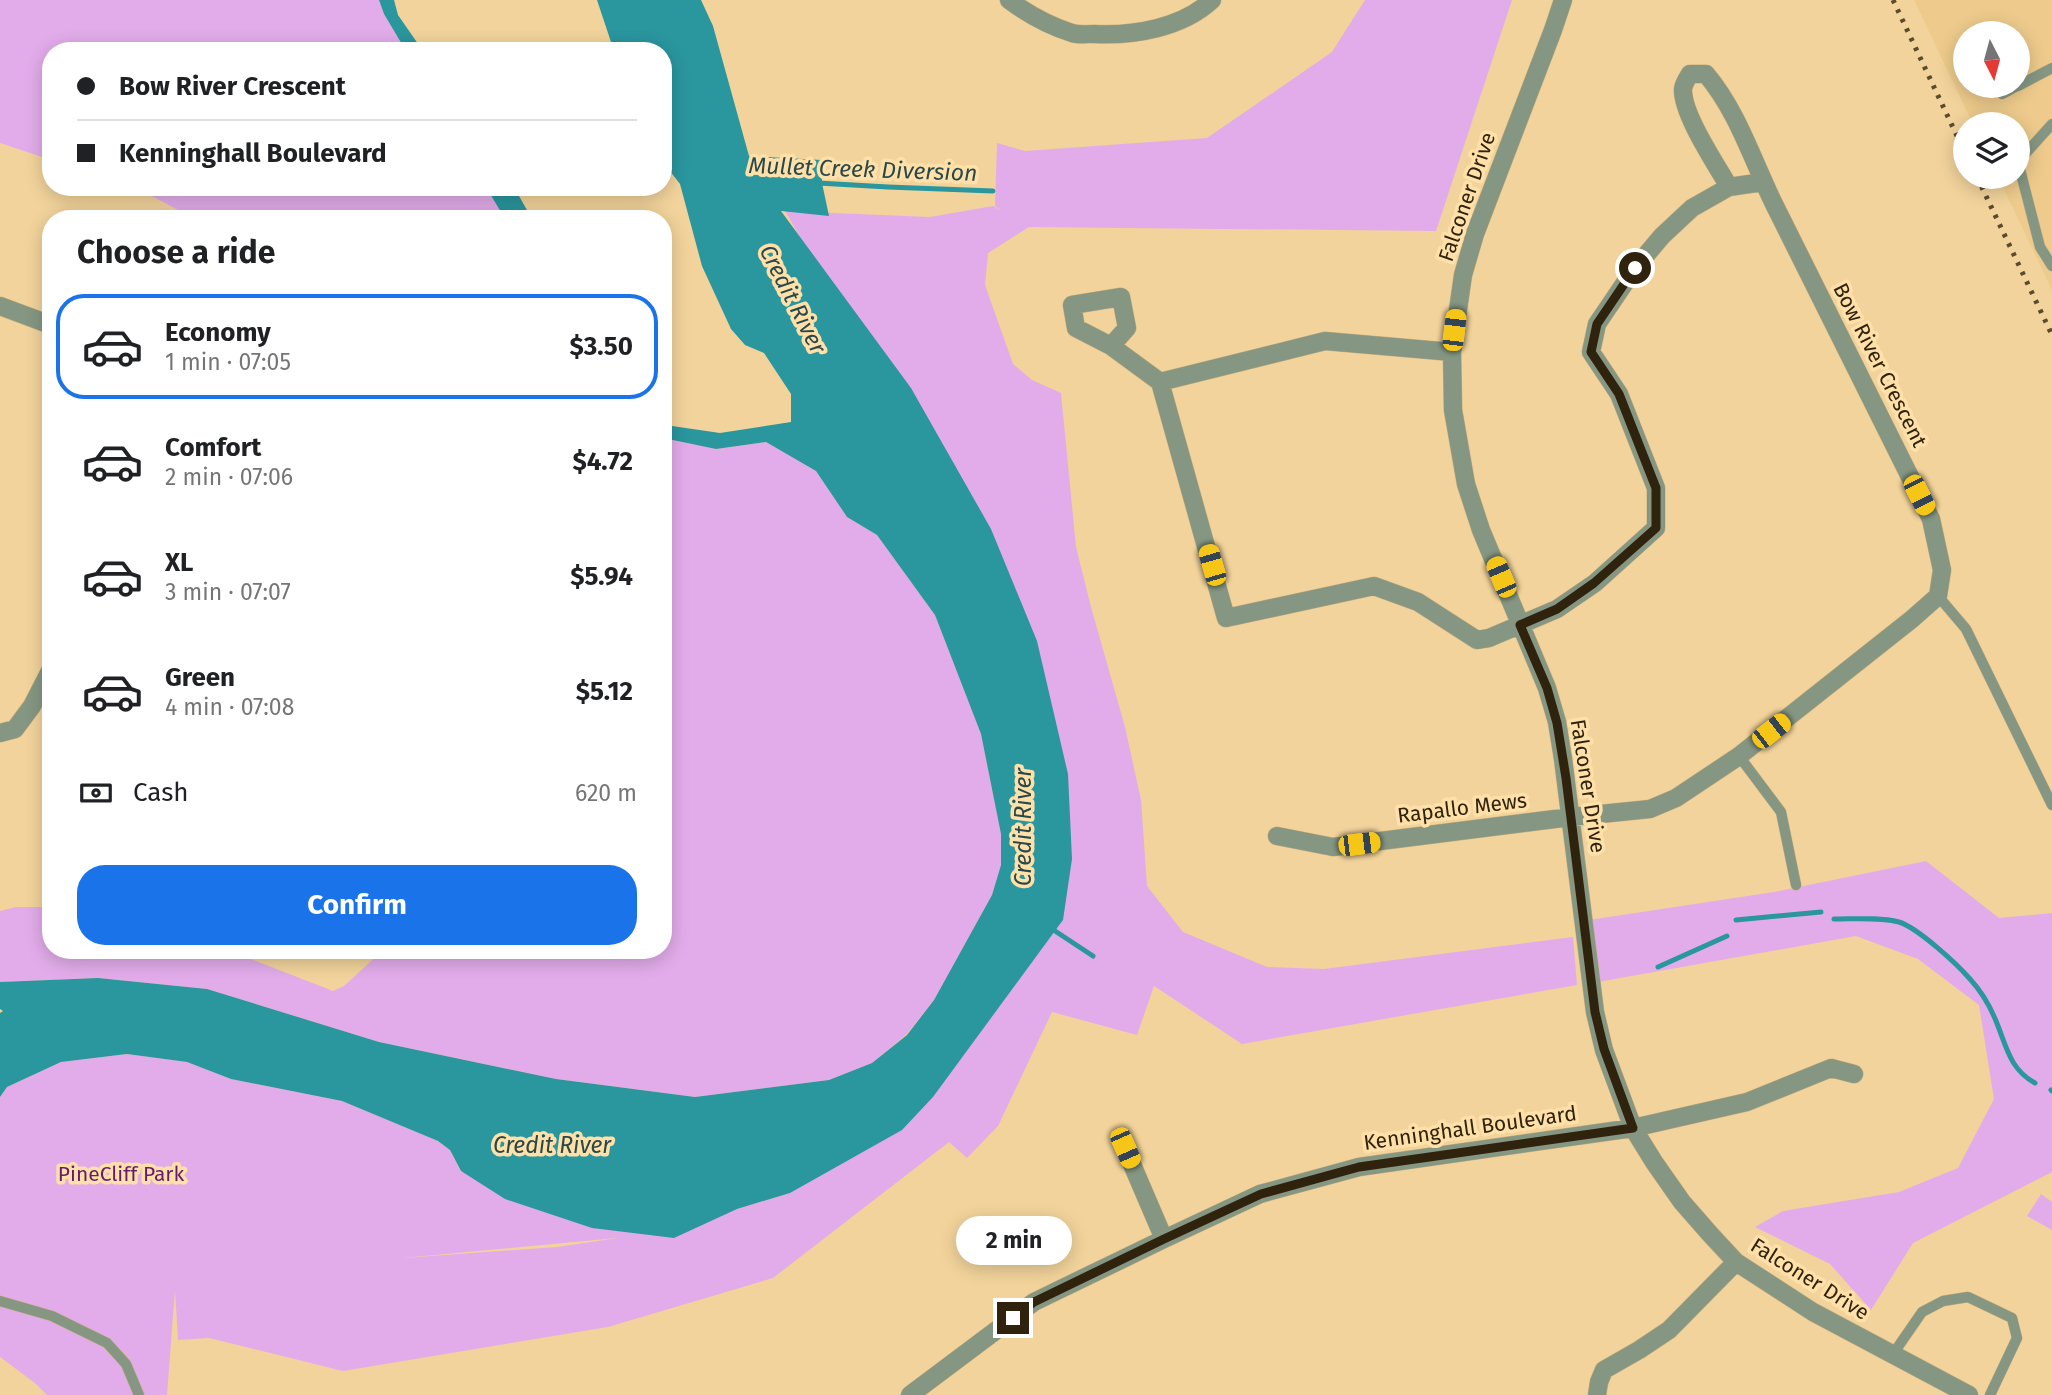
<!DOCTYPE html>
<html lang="en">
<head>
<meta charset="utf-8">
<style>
	:root { --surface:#fff; --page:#f6f6f6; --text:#202124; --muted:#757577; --line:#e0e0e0; --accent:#1a73e8 }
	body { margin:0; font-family:"Fira Sans",sans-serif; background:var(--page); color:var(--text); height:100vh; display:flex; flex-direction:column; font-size:26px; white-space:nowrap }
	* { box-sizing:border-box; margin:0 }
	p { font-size:23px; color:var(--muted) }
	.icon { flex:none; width:38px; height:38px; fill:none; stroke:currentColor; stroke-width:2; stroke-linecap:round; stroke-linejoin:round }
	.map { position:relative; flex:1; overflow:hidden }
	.panel { position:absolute; left:42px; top:210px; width:630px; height:749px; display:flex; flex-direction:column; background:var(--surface); border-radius:28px; box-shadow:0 4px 18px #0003 }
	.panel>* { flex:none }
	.top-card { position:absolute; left:42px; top:42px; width:630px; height:154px; border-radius:28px; box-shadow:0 4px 18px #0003; display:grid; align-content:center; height:154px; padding:0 35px; background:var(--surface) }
	.needle { width:46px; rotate:174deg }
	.tools { position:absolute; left:1953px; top:21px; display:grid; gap:14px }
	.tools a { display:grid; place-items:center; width:77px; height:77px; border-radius:50%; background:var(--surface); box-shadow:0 4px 18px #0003; font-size:35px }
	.end { position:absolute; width:32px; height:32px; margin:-16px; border:9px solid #2f230d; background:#fff; box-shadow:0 0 0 4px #fff }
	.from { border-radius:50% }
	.bubble { position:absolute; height:49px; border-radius:24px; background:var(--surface); box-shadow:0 4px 18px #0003; font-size:23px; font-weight:700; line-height:49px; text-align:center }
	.car { position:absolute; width:21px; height:42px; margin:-21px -10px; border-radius:9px; box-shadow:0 0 5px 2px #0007; background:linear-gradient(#f5c518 24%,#345 0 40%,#f5c518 0 76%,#345 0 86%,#f5c518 0) }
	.top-card b { display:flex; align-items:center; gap:24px; height:66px; font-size:26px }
	.top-card b+b { border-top:2px solid var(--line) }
	.top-card i { width:18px; height:18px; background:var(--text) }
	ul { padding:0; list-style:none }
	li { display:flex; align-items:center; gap:21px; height:105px; margin:0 14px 10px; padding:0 21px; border:4px solid transparent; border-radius:28px }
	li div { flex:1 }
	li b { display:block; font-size:26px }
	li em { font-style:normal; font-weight:700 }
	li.selected { border-color:var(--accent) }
	li>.icon { width:63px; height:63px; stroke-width:1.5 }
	h2 { padding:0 35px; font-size:32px; line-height:84px }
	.pay { display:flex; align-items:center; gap:18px; height:77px; padding:0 35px; font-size:26px }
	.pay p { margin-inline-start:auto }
	.button { display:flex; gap:14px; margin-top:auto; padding:14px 35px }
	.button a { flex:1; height:80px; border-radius:28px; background:var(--accent); color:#fff; font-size:28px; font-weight:700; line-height:80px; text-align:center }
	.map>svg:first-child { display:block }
</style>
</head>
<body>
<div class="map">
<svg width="2052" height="1395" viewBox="0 0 2052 1395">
	<rect width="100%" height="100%" fill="#f2d39b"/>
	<path fill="#eecb8c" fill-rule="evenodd" d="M1914,0H2052V290L1998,177H2018V124H1973ZM1965,33H2018V86H1965Z"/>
	<path fill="#e2acea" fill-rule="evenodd" d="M0,0H379L384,14L406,51H51V160L0,143Z
		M1365,0H1512L1436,231L1029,227L988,253L985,285L1013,364L1032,380L1061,393L1076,547L1091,607L1125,727L1141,800L1147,886L1183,932L1267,967L1324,969L1573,937L1577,985L1242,1044L1154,986L1137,1035L1052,1012L998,1126L967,1158L949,1142L773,1278L608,1327L343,1371L209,1338L178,1340L175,1290L167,1395H47L35,1383L0,1357V1097L7,1087L61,1062L127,1054L187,1062L231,1079L342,1101L438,1141L450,1150L461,1172L737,1209L790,1193L1040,951L1063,920L807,249L785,211L930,217L993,206L1001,210L995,206L997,143L1025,151L1207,138L1332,52ZM618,1238L557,1247L403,1258L617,1238Z
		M135,187H486L505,219H195Z
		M663,438L716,449L766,442L816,471L847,517L877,535L935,615L981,734L1001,834V865L992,895L934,1000L907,1034L872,1063L829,1080L695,1097L556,1079L379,1042L207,989L98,978L0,982V911L16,907H51V950H228L333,991L344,986L383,950H663Z
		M1926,861L1999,918L2052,913V1172L1913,1243L1871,1310L1830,1264L1755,1227L1783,1211L1899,1192L1958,1168L1994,1099L1979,1005L1918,959L1856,936L1598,982L1589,920L1774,892Z
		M2041,1194L2052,1202V1230L2027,1216Z"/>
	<path fill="#2a969e" d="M379,0H394L398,15L423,51H406L384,14Z
		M597,0H701L713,26L749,156L821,160L822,183L829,216L781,211L911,388L991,529L1037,641L1068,774L1072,859L1063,920L933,1097L902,1130L790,1193L737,1209L674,1238L592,1228L505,1199L461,1171L450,1150L438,1141L342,1101L231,1079L187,1062L127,1054L61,1062L7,1087L0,1097V1013L3,1011L0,1009V982L98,978L207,989L379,1042L556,1079L695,1097L829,1080L872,1063L907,1035L934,1000L992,895L1001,865V834L981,734L935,615L877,535L847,517L816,471L766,442L716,449L663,438V423L672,426L720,433L791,422V394L764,353L745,345L731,329L702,266L680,184L663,162V51H614Z
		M486,187H514L532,219H505Z"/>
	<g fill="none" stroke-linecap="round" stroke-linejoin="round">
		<path stroke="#2a969e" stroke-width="5" d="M818,183L888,187L993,191
			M1834,919C1855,919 1879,917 1899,922C1918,928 1957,964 1970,979C1982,992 1992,1010 1998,1026C2007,1049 2011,1070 2035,1083
			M1736,920L1821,912
			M1049,927L1093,956
			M1658,967L1727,936
			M2051,1090L2052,1091"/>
		<g stroke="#cbb07f" stroke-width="11">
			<path id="service" d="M2018,86L2052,68
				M2002,94L2017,86
				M2052,124L2018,162L2040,247L2052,266
				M1938,596L1966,629L2052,805
				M1739,756L1781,812L1796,885
				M0,1301L52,1316L107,1343L126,1364L139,1395
				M1893,1354L1922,1312L1943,1301L1968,1297L2012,1318L2017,1338L1990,1395"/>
		</g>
		<g stroke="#cbb07f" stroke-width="19">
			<path id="minor" d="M1009,0C1029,15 1047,25 1072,33C1079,35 1086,34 1094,34C1134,36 1182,28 1212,0
				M1563,0L1553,30L1475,234L1463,275L1452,352L1453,410L1466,484L1481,530L1547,688L1557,722L1563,759L1595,1012L1604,1050L1633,1128L1654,1162L1682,1202L1710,1234L1736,1262L1813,1312L1969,1395
				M0,306L51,325
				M1111,346L1127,328L1121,297L1072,305L1076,328L1111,346L1160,382
				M1452,352L1325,341L1160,382L1226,618L1374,586L1418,602L1477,640L1489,638L1557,609L1595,583L1656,528V488L1619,394L1591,352L1597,324L1635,268L1662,236L1692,208L1729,187
				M0,733L15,729L32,706L51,669
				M1277,836L1333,847L1571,817L1650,809L1676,798L1739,756L1912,619L1938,596L1942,570L1931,519C1880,416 1828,313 1777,210C1754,165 1739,113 1706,74H1690C1687,79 1684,83 1683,89C1682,114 1716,164 1729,187L1763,182
				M1125,1148L1164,1239
				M910,1395L1034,1302L1164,1239L1260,1194L1359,1167L1633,1128L1747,1102L1831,1068L1854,1074
				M1597,1395L1599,1382L1604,1370L1639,1350L1669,1330L1736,1262"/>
		</g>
		<use href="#service" stroke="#859783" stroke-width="10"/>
		<use href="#minor" stroke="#859783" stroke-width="18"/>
		<path stroke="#5b4b2d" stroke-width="5" stroke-dasharray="3.5 7" stroke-linecap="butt" d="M1893,0L1965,153
			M1977,177L2052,335"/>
	</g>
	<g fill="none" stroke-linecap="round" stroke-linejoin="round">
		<path stroke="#2f230d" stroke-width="9" d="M1013,1318L1034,1302L1164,1239L1261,1194L1359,1167L1633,1128L1604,1049L1595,1012L1566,778L1557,723L1547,688L1520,625L1557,609L1594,583L1656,528V488L1619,394L1591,352L1597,324L1635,268"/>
	</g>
	<g text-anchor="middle" stroke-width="7" stroke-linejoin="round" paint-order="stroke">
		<g font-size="21" fill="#2f230d" stroke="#ffe0a8">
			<text transform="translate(1467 197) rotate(-71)" y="7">Falconer Drive</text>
			<text transform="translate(1880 365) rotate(63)" y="7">Bow River Crescent</text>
			<text transform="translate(1588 786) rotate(81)" y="7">Falconer Drive</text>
			<text transform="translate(1462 808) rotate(-7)" y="7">Rapallo Mews</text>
			<text transform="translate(1470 1128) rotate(-8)" y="7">Kenninghall Boulevard</text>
			<text transform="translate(1810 1279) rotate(32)" y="7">Falconer Drive</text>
		</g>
		<g font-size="21" fill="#651b70" stroke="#ffe0a8">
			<text x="121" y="1181">PineCliff Park</text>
		</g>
		<g font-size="23" font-style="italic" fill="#29484b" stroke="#ffe0a8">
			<text transform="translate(863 169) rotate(2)" y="8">Mullet Creek Diversion</text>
			<text transform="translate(793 299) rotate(63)" y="8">Credit River</text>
			<text transform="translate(1023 827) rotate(-90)" y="8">Credit River</text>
			<text x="552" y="1153">Credit River</text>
		</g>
	</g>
</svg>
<div class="tools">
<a><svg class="needle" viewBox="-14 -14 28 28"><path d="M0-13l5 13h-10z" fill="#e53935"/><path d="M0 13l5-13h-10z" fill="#757577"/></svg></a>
<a><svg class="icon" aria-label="layers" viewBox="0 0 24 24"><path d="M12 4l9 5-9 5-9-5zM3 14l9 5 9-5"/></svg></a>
</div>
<i class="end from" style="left:1635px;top:268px"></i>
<i class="end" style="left:1013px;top:1318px"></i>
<div class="bubble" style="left:956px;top:1216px;width:116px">2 min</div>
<i class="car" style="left:1454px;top:330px;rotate:7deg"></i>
<i class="car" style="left:1919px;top:495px;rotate:153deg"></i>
<i class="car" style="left:1212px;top:565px;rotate:344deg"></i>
<i class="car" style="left:1501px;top:577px;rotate:337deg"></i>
<i class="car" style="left:1771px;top:731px;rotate:52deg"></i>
<i class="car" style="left:1359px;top:844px;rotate:83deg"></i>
<i class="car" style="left:1125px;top:1148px;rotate:156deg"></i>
<div class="top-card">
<b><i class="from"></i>Bow River Crescent</b>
<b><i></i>Kenninghall Boulevard</b>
</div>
<section class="panel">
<h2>Choose a ride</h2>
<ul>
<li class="selected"><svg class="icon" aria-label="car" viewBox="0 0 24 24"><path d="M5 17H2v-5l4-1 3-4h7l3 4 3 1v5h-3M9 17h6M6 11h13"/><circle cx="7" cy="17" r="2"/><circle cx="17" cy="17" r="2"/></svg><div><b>Economy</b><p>1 min · 07:05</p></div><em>$3.50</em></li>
<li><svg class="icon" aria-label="car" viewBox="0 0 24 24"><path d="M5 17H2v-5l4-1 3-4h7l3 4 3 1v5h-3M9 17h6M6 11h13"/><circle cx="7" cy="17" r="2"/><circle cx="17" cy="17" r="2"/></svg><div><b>Comfort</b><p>2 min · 07:06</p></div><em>$4.72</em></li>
<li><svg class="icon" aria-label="car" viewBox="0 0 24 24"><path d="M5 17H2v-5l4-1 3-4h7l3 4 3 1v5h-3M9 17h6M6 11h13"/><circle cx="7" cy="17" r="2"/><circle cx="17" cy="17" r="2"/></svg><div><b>XL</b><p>3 min · 07:07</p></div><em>$5.94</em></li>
<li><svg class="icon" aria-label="car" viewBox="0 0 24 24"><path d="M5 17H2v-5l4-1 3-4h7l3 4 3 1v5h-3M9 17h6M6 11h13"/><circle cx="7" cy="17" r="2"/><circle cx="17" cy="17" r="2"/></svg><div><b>Green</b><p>4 min · 07:08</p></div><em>$5.12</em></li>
</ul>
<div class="pay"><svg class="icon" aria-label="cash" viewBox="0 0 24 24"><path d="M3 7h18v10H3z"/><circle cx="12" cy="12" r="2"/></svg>Cash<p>620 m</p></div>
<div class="button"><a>Confirm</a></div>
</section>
</div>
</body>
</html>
